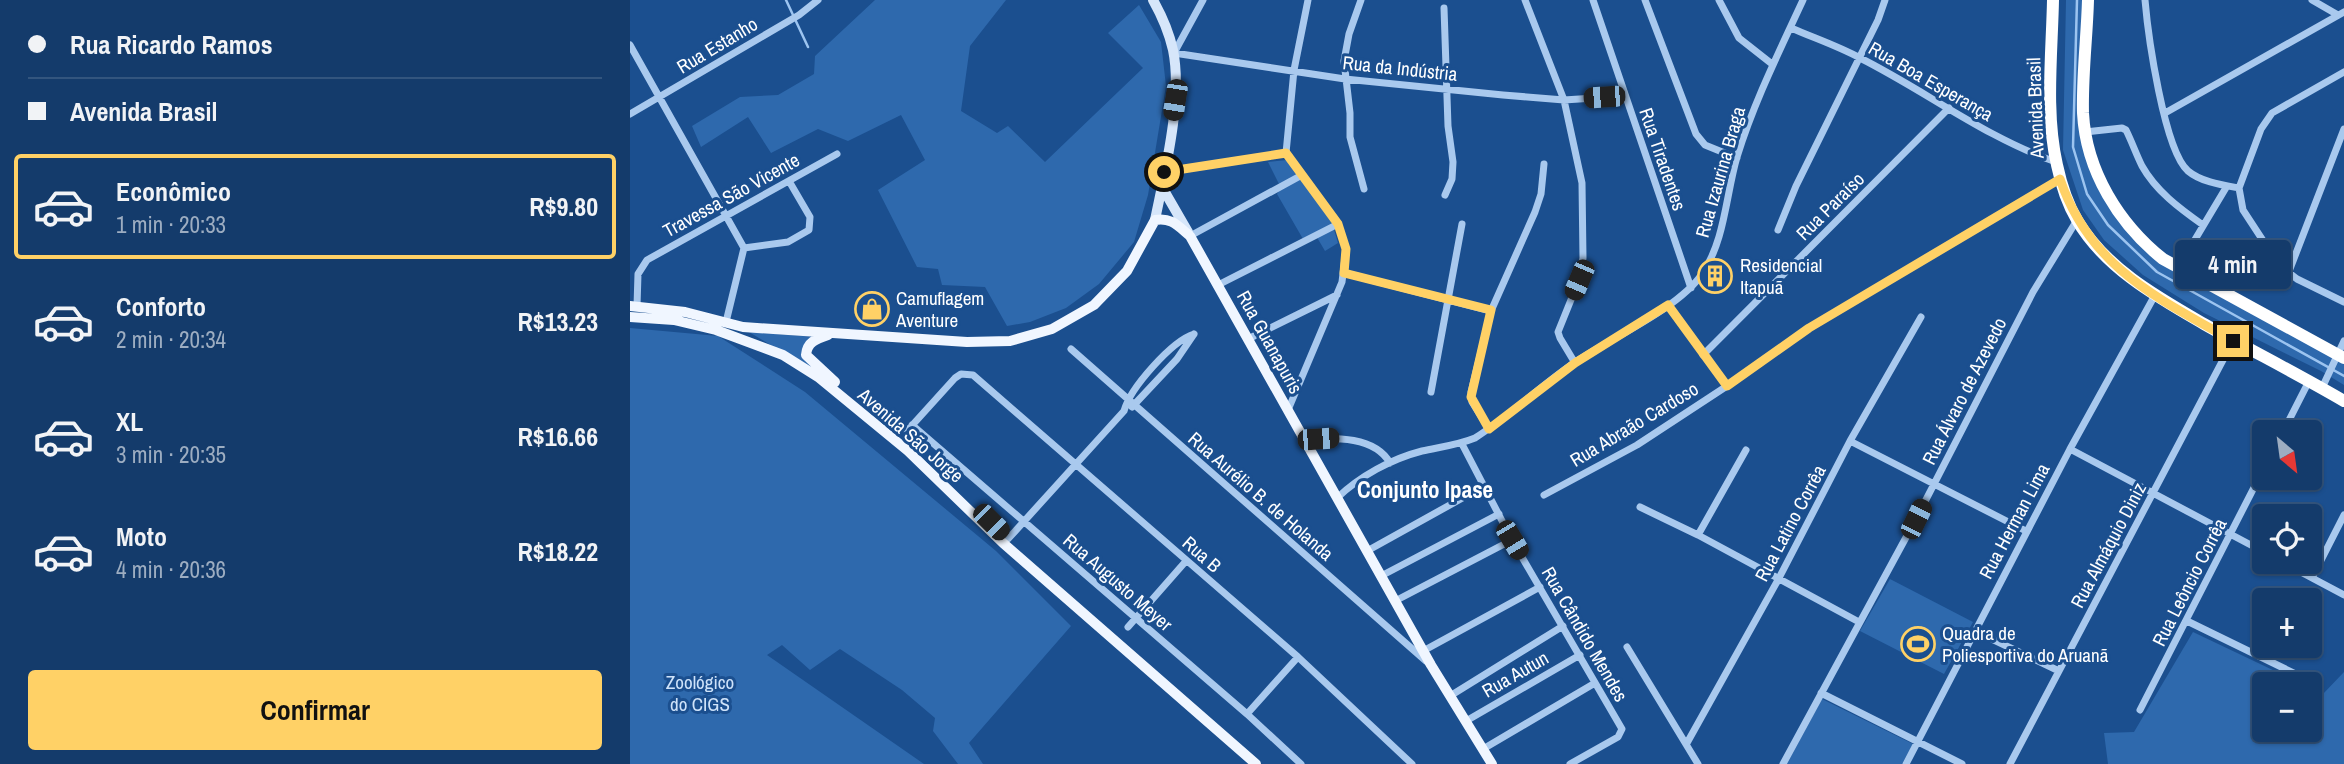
<!DOCTYPE html>
<html lang="pt">
<head>
<meta charset="utf-8">
<style>
	:root { --surface:#143b6b; --page:#214673; --text:#f1f3f6; --muted:#9dadc1; --line:#33557e; --accent:#ffd166 }
	body { margin:0; font-family:"Archivo Narrow",sans-serif; background:var(--page); color:var(--text); height:100vh; display:flex; flex-direction:column; font-size:26px; white-space:nowrap }
	* { box-sizing:border-box; margin:0 }
	p { font-size:23px; color:var(--muted) }
	.icon { flex:none; width:38px; height:38px; fill:none; stroke:currentColor; stroke-width:2; stroke-linecap:round; stroke-linejoin:round }
	.map { position:relative; flex:1; overflow:hidden }
	.drawer { display:flex; flex-direction:column; background:var(--surface); width:630px }
	.drawer>* { flex:none }
	.top-card { display:grid; align-content:center; height:154px; padding:0 28px; background:var(--surface) }
	.needle { width:46px; rotate:151deg }
	.fabs { position:absolute; left:1622px; top:420px; display:grid; gap:14px }
	.fabs a { display:grid; place-items:center; width:70px; height:70px; border-radius:7px; background:var(--surface); box-shadow:0 2px 5px #0004,0 0 0 2px var(--line); font-size:35px }
	.end { position:absolute; width:32px; height:32px; margin:-16px; border:9px solid #ffd166; background:#111; box-shadow:0 0 0 4px #111 }
	.from { border-radius:50% }
	.bubble { position:absolute; height:49px; border-radius:7px; background:var(--surface); box-shadow:0 2px 5px #0004,0 0 0 2px var(--line); font-size:23px; font-weight:700; line-height:49px; text-align:center }
	.car { position:absolute; width:21px; height:42px; margin:-21px -10px; border-radius:9px; box-shadow:0 0 5px 2px #0007; background:linear-gradient(#222 24%,#8ab4d8 0 40%,#222 0 76%,#8ab4d8 0 86%,#222 0) }
	.top-card b { display:flex; align-items:center; gap:24px; height:66px; font-size:26px }
	.top-card b+b { border-top:2px solid var(--line) }
	.top-card i { width:18px; height:18px; background:var(--text) }
	ul { padding:0; list-style:none }
	li { display:flex; align-items:center; gap:21px; height:105px; margin:0 14px 10px; padding:0 14px; border:4px solid transparent; border-radius:7px }
	li div { flex:1 }
	li b { display:block; font-size:26px }
	li em { font-style:normal; font-weight:700 }
	li.selected { border-color:var(--accent) }
	li>.icon { width:63px; height:63px; stroke-width:1.5 }
	.action { display:flex; gap:14px; margin-top:auto; padding:14px 28px }
	.action a { flex:1; height:80px; border-radius:7px; background:var(--accent); color:#111; font-size:28px; font-weight:700; line-height:80px; text-align:center }
	main { display:flex; flex:1; min-height:0 }
	.map>svg:first-child { display:block }
</style>
</head>
<body>
<main>
<section class="drawer">
<div class="top-card">
<b><i class="from"></i>Rua Ricardo Ramos</b>
<b><i></i>Avenida Brasil</b>
</div>
<ul>
<li class="selected"><svg class="icon" aria-label="car" viewBox="0 0 24 24"><path d="M5 17H2v-5l4-1 3-4h7l3 4 3 1v5h-3M9 17h6M6 11h13"/><circle cx="7" cy="17" r="2"/><circle cx="17" cy="17" r="2"/></svg><div><b>Econômico</b><p>1 min · 20:33</p></div><em>R$9.80</em></li>
<li><svg class="icon" aria-label="car" viewBox="0 0 24 24"><path d="M5 17H2v-5l4-1 3-4h7l3 4 3 1v5h-3M9 17h6M6 11h13"/><circle cx="7" cy="17" r="2"/><circle cx="17" cy="17" r="2"/></svg><div><b>Conforto</b><p>2 min · 20:34</p></div><em>R$13.23</em></li>
<li><svg class="icon" aria-label="car" viewBox="0 0 24 24"><path d="M5 17H2v-5l4-1 3-4h7l3 4 3 1v5h-3M9 17h6M6 11h13"/><circle cx="7" cy="17" r="2"/><circle cx="17" cy="17" r="2"/></svg><div><b>XL</b><p>3 min · 20:35</p></div><em>R$16.66</em></li>
<li><svg class="icon" aria-label="car" viewBox="0 0 24 24"><path d="M5 17H2v-5l4-1 3-4h7l3 4 3 1v5h-3M9 17h6M6 11h13"/><circle cx="7" cy="17" r="2"/><circle cx="17" cy="17" r="2"/></svg><div><b>Moto</b><p>4 min · 20:36</p></div><em>R$18.22</em></li>
</ul>
<div class="action"><a>Confirmar</a></div>
</section>
<div class="map">
<svg width="1714" height="764" viewBox="0 0 1714 764">
	<rect width="100%" height="100%" fill="#1b4f8f"/>
	<path fill="#2e69ad" d="M245,0H376L340,46L331,111L367,133L378,126L415,162L513,68L478,33L509,5L531,42L536,86L518,195L504,242L469,284L436,308L400,322L377,326L355,287L312,285L308,269L287,267L248,190L295,160L271,115L218,141L188,129L141,153L118,117L71,147L62,126L110,97L148,95L184,74L185,56Z
		M1436,0H1455V147L1497,230L1714,362V385L1691,371L1574,313L1513,275L1474,240L1453,210L1433,150Z
		M657,160L702,223L708,243L695,251L685,234L673,239L647,194L651,188L638,162Z
		M0,328L88,336L175,392L366,551L441,626L339,743L353,764H328L303,731L305,718L272,690L210,649L180,670L152,645L137,655L294,764H0Z
		M119,332L185,337L172,349V358L195,378Z
		M1260,579L1343,622L1314,674L1230,631Z
		M1563,632L1672,684H1634V730H1680V688L1693,694L1714,672V764H1478L1474,733L1504,732Z
		M1192,699L1283,744L1272,764H1157Z"/>
	<g fill="none" stroke-linecap="round" stroke-linejoin="round">
		<path stroke="#9cc4f0" stroke-width="2.5" d="M156,0L178,47
			M1447,0L1443,147L1457,194L1478,225L1527,272L1714,376"/>
		<path stroke="#a9c9ee" stroke-width="7" d="M573,0L544,53L715,79L873,95L934,100L995,96
			M731,0L719,34L714,61L720,113V137L734,189
			M895,0L934,100L952,183L953,258L949,280L928,332L930,338L945,363
			M963,0L1061,288
			M1015,0L1066,134L1075,145L1107,158
			M1089,0L1109,38L1142,64
			M1515,0C1518,35 1534,150 1558,171C1571,182 1592,185 1609,188
			M1682,0L1708,15
			M814,8L818,126L823,162L822,179L815,195
			M1161,28C1184,38 1208,46 1230,58C1296,91 1356,138 1426,162
			M0,45L114,248L96,322
			M1714,72L1642,113L1631,129L1609,188L1613,210L1649,265L1667,279L1714,302
			M1535,113L1714,12
			M0,114L169,15L188,0
			M1455,132L1492,128L1496,130C1502,142 1506,154 1512,166C1526,191 1549,208 1573,225
			M534,172L656,153
			M1148,230L1166,186L1248,20L1255,0
			M560,236L672,175
			M114,248L158,242L179,230L180,217L159,181
			M1548,268L1597,186
			M714,273L861,311
			M1658,274L1714,129
			M588,285L708,224
			M1038,305L1097,386
			M7,306L8,274L17,260L207,154
			M618,339L707,295
			M441,349L796,661
			M1073,355L1319,108
			M1692,388L1714,341
			M801,392L832,224
			M502,407L547,359L564,334
			M658,410L712,282L716,249L708,224L656,153L664,70L678,0
			M282,425L617,714L671,764
			M859,429L842,402L841,392L861,311L905,212L911,194L914,164
			M277,431L325,378L331,374L343,375L668,657L782,764
			M1653,432L1679,381
			M674,439C702,438 744,435 760,463
			M1220,441L1396,531
			M832,444L882,540L992,729L988,737L940,764
			M1440,449L1634,552
			M914,495L1007,445L1097,386L1179,328L1430,179
			M707,498C730,476 761,459 792,451C810,447 828,445 845,438C881,415 911,385 947,361C983,337 1049,308 1072,274C1095,241 1096,194 1107,157C1124,102 1149,52 1173,0
			M1010,507L1068,535L1229,622
			M1068,535L1116,450
			M378,539L494,411C500,388 542,341 564,334
			M737,551L854,486
			M1652,562L1714,595
			M751,576L869,514
			M1682,578L1714,515
			M765,601L882,540
			M1557,621L1680,681
			M498,627L556,561
			M1345,631L1429,671
			M997,647L1068,764
			M793,651L910,587
			M1191,693L1332,764
			M820,696L933,626
			M1510,710L1634,468
			M617,714L668,657
			M836,721L950,655
			M1057,743L1148,580L1220,441L1291,317
			M853,749L965,683
			M1153,764L1286,519L1403,292L1447,220
			M1276,764L1440,449L1525,295
			M1380,764L1603,341"/>
		<path stroke="#d6e6fa" stroke-width="10" d="M523,0C532,16 539,32 543,50C553,99 535,171 525,220
			M532,187L558,232"/>
		<path stroke="#f0f6ff" stroke-width="10" d="M0,306L55,312L113,327L337,342L380,341L422,329L464,305L497,271L525,220C541,217 548,226 560,236L801,665L862,764
			M0,317L44,320L86,330L153,355L188,377L278,451L373,543L626,764
			M198,335C186,339 177,342 176,355L205,382"/>
		<path stroke="#fff" stroke-width="12" d="M1423,0C1422,52 1415,114 1427,165C1431,184 1437,203 1447,220C1475,268 1527,297 1574,324C1620,350 1668,374 1714,401
			M1458,0C1457,37 1452,75 1453,113C1456,171 1489,224 1533,259L1714,358"/>
	</g>
	<g fill="none" stroke-linecap="round" stroke-linejoin="round">
		<path stroke="#ffd166" stroke-width="9" d="M534,172L656,153L708,224L716,249L714,273L861,310L841,397L859,429L945,363L1038,305L1097,386L1179,328L1430,179C1460,268 1528,298 1603,341"/>
	</g>
	<defs>
		<g id="building-ring" transform="scale(1.75)"><circle r="9.5" fill="#1b4f8f" stroke="#ffd166" stroke-width="1.5"/><path d="M-4-6H4V6H1V3H-1V6H-4ZM-2.5-4.3h1.7v1.8h-1.7ZM.8-4.3h1.7v1.8H.8ZM-2.5-1h1.7V.8h-1.7ZM.8-1h1.7V.8H.8Z" fill="#ffd166"/></g>
		<g id="shop-ring" transform="scale(1.75)"><circle r="9.5" fill="#1b4f8f" stroke="#ffd166" stroke-width="1.5"/><path d="M-5-2.5h2.3a2.7 3.5 0 0 1 5.4 0H5L5.5 6h-11ZM-1.5-2.5h3a1.5 2.3 0 0 0-3 0Z" fill="#ffd166"/></g>
		<g id="stadium-ring" transform="scale(1.75)"><circle r="9.5" fill="#1b4f8f" stroke="#ffd166" stroke-width="1.5"/><path d="M0-5a6.5 5 0 1 0 0 10a6.5 5 0 1 0 0-10ZM-3.5-1.8h7v3.6h-7Z" fill="#ffd166"/></g>
	</defs>
	<g fill-rule="evenodd">
		<use href="#building-ring" x="1085" y="276"/>
		<use href="#shop-ring" x="242" y="309"/>
		<use href="#stadium-ring" x="1288" y="644"/>
	</g>
	<g text-anchor="middle" stroke-width="6" stroke-linejoin="round" paint-order="stroke">
		<g font-size="19" fill="#fff" stroke="#1b4f8f">
			<text transform="translate(87 45) rotate(-31)" y="7">Rua Estanho</text>
			<text transform="translate(770 68) rotate(6)" y="7">Rua da Indústria</text>
			<text transform="translate(1301 81) rotate(30)" y="7">Rua Boa Esperança</text>
			<text transform="translate(1405 108) rotate(-92)" y="7">Avenida Brasil</text>
			<text transform="translate(1033 159) rotate(71)" y="7">Rua Tiradentes</text>
			<text transform="translate(1090 172) rotate(-74)" y="7">Rua Izaurina Braga</text>
			<text transform="translate(101 195) rotate(-29)" y="7">Travessa São Vicente</text>
			<text transform="translate(1200 206) rotate(-45)" y="7">Rua Paraíso</text>
			<text transform="translate(640 342) rotate(61)" y="7">Rua Guanapuris</text>
			<text transform="translate(1334 391) rotate(-63)" y="7">Rua Álvaro de Azevedo</text>
			<text transform="translate(1004 424) rotate(-31)" y="7">Rua Abraão Cardoso</text>
			<text transform="translate(281 435) rotate(41)" y="7">Avenida São Jorge</text>
			<text transform="translate(631 496) rotate(41)" y="7">Rua Aurélio B. de Holanda</text>
			<text transform="translate(1384 521) rotate(-62)" y="7">Rua Herman Lima</text>
			<text transform="translate(1160 523) rotate(-62)" y="7">Rua Latino Corrêa</text>
			<text transform="translate(1478 545) rotate(-62)" y="7">Rua Almáquio Diniz</text>
			<text transform="translate(572 554) rotate(41)" y="7">Rua B</text>
			<text transform="translate(488 582) rotate(41)" y="7">Rua Augusto Meyer</text>
			<text transform="translate(1559 582) rotate(-63)" y="7">Rua Leôncio Corrêa</text>
			<text transform="translate(955 634) rotate(60)" y="7">Rua Cândido Mendes</text>
			<text transform="translate(885 674) rotate(-30)" y="7">Rua Autun</text>
		</g>
		<g font-size="19" fill="#fff" stroke="#1b4f8f" text-anchor="start">
			<text x="1110" y="272">Residencial<tspan x="1110" dy="22">Itapuã</tspan></text>
			<text x="266" y="305">Camuflagem<tspan x="266" dy="22">Aventure</tspan></text>
			<text x="1312" y="640">Quadra de<tspan x="1312" dy="22">Poliesportiva do Aruanã</tspan></text>
		</g>
		<g font-size="19" fill="#cfe3fa" stroke="#1b4f8f">
			<text x="70" y="689">Zoológico<tspan x="70" dy="22">do CIGS</tspan></text>
		</g>
		<g font-size="23" font-weight="bold" fill="#fff" stroke="#1b4f8f">
			<text x="795" y="498">Conjunto Ipase</text>
		</g>
	</g>
</svg>
<div class="fabs">
<a><svg class="needle" viewBox="-14 -14 28 28"><path d="M0-13l5 13h-10z" fill="#e53935"/><path d="M0 13l5-13h-10z" fill="#9dadc1"/></svg></a>
<a><svg class="icon" aria-label="locate" viewBox="0 0 24 24"><circle cx="12" cy="12" r="6"/><path d="M12 2v4M12 18v4M2 12h4M18 12h4"/></svg></a>
<a>+</a>
<a>−</a>
</div>
<i class="end from" style="left:534px;top:172px"></i>
<i class="end" style="left:1603px;top:341px"></i>
<div class="bubble" style="left:1545px;top:240px;width:116px">4 min</div>
<i class="car" style="left:974px;top:97px;rotate:266deg"></i>
<i class="car" style="left:545px;top:100px;rotate:189deg"></i>
<i class="car" style="left:949px;top:280px;rotate:203deg"></i>
<i class="car" style="left:688px;top:439px;rotate:86deg"></i>
<i class="car" style="left:1286px;top:519px;rotate:26deg"></i>
<i class="car" style="left:361px;top:522px;rotate:135deg"></i>
<i class="car" style="left:882px;top:540px;rotate:149deg"></i>
</div>
</main>
</body>
</html>
